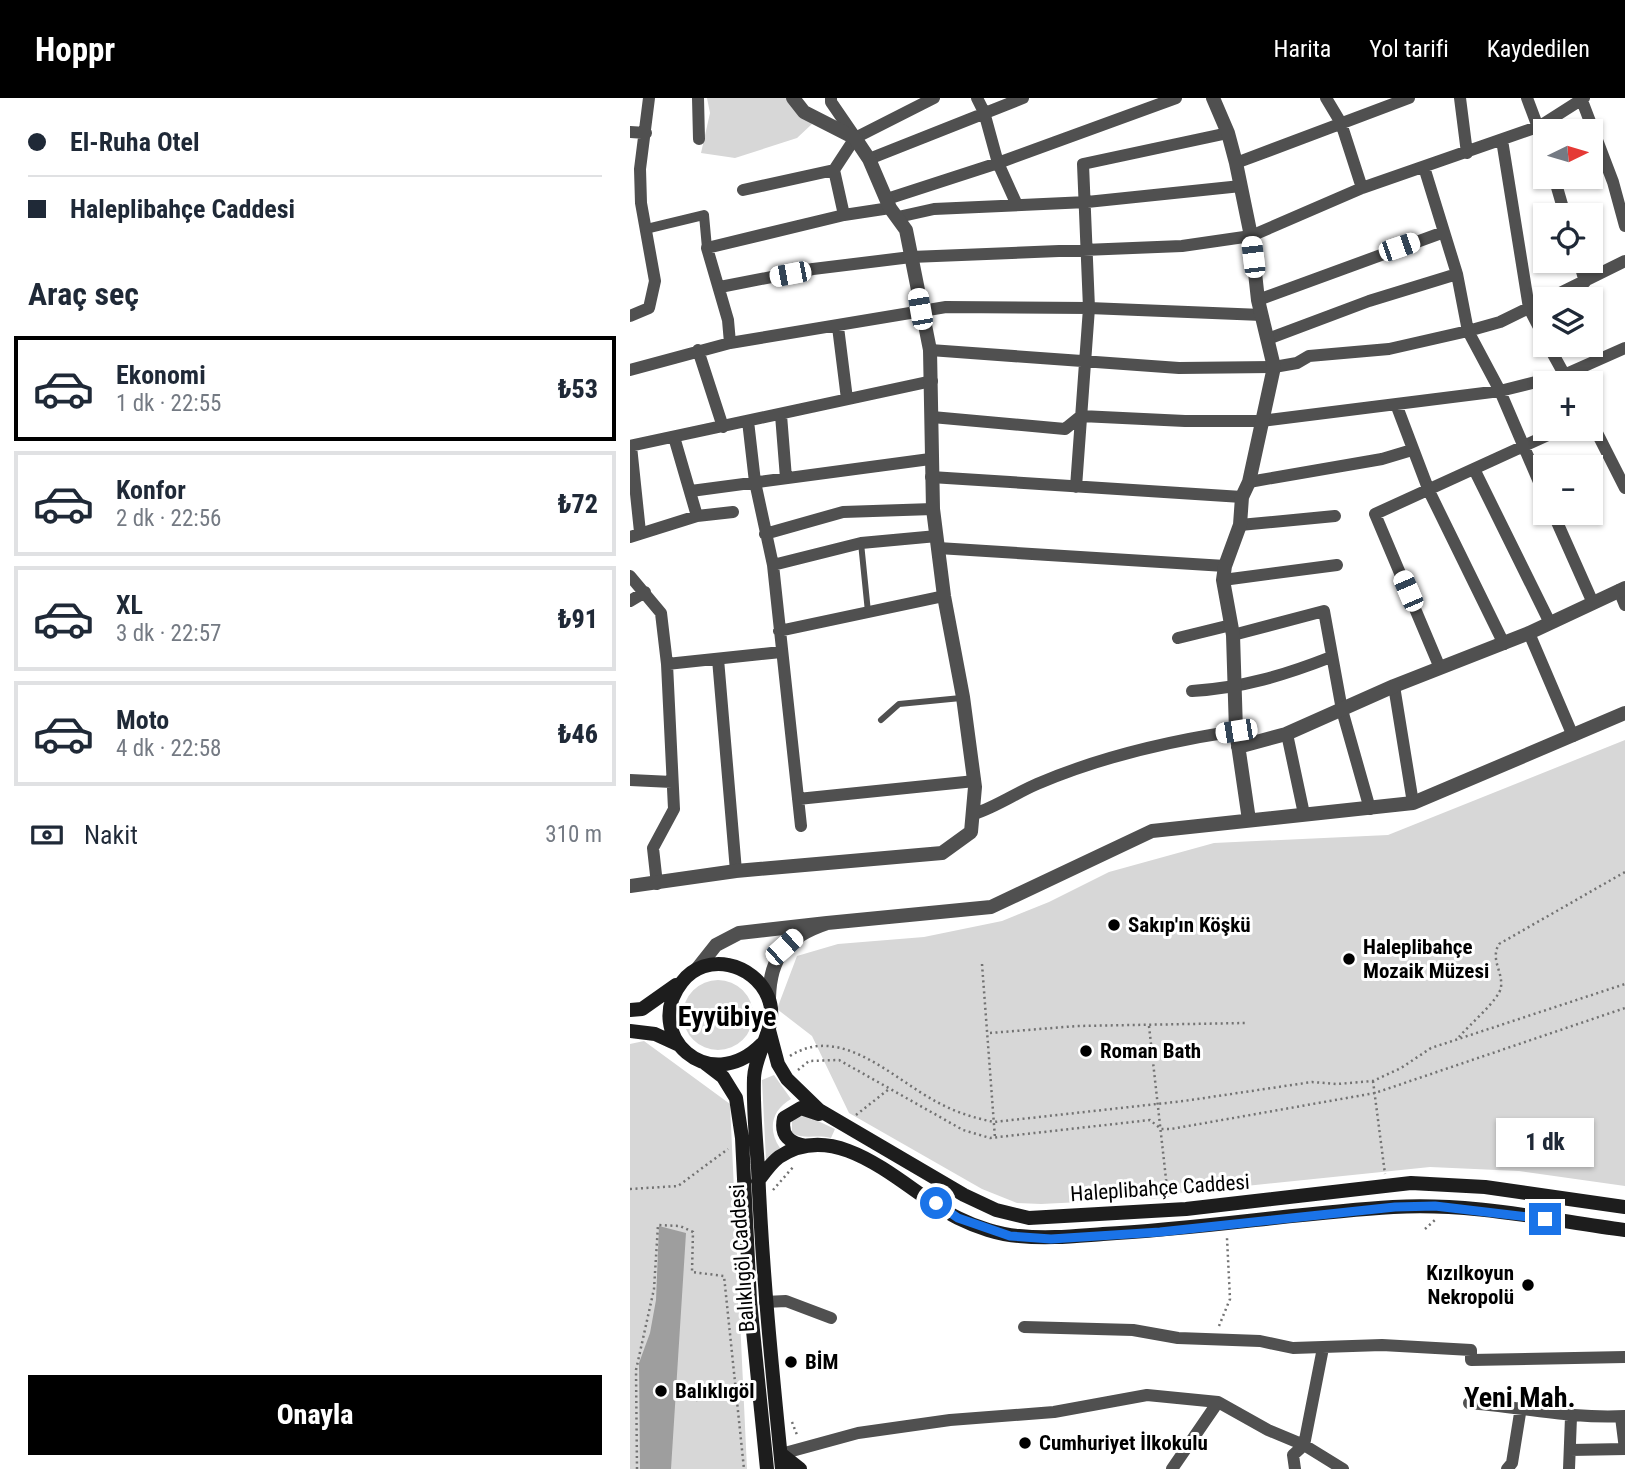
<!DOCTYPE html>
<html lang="tr">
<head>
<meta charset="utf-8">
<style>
	:root { --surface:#fff; --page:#f2f2f3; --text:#1f2937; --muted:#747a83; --line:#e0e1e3; --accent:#000 }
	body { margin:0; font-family:"Roboto Condensed",sans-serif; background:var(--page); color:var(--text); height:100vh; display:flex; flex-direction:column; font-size:26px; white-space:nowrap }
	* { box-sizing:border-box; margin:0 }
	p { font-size:23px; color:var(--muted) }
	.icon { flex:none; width:38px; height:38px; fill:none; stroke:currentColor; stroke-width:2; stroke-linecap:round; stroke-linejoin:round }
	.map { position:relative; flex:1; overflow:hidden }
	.side { display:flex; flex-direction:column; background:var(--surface); width:630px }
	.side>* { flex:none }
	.top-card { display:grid; align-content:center; height:154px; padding:0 28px; background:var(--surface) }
	.needle { width:46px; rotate:85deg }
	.tools { position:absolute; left:903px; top:21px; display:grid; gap:14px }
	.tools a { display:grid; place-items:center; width:70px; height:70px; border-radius:0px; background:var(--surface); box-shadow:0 2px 5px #0004; font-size:35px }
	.end { position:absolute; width:32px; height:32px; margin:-16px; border:9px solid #1a73e8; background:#fff; box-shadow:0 0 0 4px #fff }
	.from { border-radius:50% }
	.bubble { position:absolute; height:49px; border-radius:0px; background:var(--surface); box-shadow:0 2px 5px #0004; font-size:23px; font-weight:800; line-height:49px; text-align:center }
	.car { position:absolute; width:21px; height:42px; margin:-21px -10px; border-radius:9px; box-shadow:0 0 5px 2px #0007; background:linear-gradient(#fff 24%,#345 0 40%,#fff 0 76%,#345 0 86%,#fff 0) }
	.top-card b { display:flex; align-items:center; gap:24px; height:66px; font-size:26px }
	.top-card b+b { border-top:2px solid var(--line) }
	.top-card i { width:18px; height:18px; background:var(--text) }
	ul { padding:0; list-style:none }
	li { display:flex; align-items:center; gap:21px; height:105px; margin:0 14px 10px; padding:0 14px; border:4px solid var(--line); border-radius:0px }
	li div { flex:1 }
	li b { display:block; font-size:26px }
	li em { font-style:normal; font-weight:800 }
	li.current { border-color:var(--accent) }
	li>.icon { width:63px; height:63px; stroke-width:1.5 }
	h2 { padding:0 28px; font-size:32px; line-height:84px }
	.pay { display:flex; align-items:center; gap:18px; height:77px; padding:0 28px; font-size:26px }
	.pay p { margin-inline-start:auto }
	.button { display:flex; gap:14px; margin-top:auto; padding:14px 28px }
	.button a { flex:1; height:80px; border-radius:0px; background:var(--accent); color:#fff; font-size:28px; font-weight:800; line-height:80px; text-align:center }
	header { display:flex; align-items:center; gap:42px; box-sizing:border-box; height:98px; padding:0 35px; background:var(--accent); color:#fff }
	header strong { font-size:33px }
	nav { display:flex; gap:38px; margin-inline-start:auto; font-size:24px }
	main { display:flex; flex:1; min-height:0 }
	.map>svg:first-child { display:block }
</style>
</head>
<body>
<header>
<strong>Hoppr</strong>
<nav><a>Harita</a><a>Yol tarifi</a><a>Kaydedilen</a></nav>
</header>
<main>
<section class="side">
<div class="top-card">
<b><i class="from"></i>El-Ruha Otel</b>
<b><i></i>Haleplibahçe Caddesi</b>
</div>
<h2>Araç seç</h2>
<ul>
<li class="current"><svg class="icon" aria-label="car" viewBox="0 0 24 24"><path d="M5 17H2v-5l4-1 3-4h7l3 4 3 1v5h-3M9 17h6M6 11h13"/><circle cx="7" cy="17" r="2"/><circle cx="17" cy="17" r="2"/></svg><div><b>Ekonomi</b><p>1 dk · 22:55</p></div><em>₺53</em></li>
<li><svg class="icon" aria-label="car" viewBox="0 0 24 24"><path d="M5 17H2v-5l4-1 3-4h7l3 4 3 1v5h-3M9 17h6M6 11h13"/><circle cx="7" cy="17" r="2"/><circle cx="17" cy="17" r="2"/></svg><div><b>Konfor</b><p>2 dk · 22:56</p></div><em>₺72</em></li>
<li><svg class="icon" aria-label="car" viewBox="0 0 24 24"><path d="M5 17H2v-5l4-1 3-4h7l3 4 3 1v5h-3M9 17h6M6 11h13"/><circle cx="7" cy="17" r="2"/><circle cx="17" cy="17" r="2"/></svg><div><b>XL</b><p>3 dk · 22:57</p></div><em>₺91</em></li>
<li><svg class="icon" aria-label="car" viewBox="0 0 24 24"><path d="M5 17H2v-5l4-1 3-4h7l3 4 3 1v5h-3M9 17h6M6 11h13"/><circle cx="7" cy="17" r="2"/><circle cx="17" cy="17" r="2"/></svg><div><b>Moto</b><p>4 dk · 22:58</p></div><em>₺46</em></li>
</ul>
<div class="pay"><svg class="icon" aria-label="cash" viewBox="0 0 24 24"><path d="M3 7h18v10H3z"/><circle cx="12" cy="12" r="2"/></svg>Nakit<p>310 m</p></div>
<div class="button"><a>Onayla</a></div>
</section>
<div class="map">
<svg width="995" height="1371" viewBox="0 0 995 1371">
	<rect width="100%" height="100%" fill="#fff"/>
	<path fill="#d7d7d7" d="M77,0H160L182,26L167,40L105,60L71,55L80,15Z
		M995,642V1088L889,1073L800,1069L549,1095L533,1100L411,1106L387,1105L352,1091L219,1015L182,938L147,911L167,858L208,846L294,839L372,823L419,804L479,774L584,745L758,737Z
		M53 917a35 35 0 1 1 70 0a35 35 0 1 1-70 0Z
		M14,943L100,1006L117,1371H0V946Z
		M144,977L161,1001C142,1012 137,1031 150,1050L136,1062L132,982Z
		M175,1017L205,1031L201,1040C187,1036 174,1042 162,1035V1021Z"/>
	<path fill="#9e9e9e" d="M29,1128L56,1135L41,1371H10L9,1265L20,1235L26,1202Z"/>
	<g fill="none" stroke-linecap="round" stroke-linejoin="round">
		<path stroke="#727272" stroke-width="2.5" stroke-dasharray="2 3.5" stroke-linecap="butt" d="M352,866L365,1040
			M519,928L538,1099
			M360,935L447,928L615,925
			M829,939C838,928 870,901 871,889C873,873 860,862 869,846L995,774
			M160,958C211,925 263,981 307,1004C325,1014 344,1020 364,1024L554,1003L682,984L707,986L743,983L771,970L801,950L995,886
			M168,972L179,963L209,962L333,1032L360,1040L520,1022L531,1031H541L745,995L995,910
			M743,983L755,1076
			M226,1017L259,991
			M0,1091L48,1088L98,1051
			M143,1092L164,1068
			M795,1131L805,1122
			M589,1228L600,1201L597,1140
			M66,1302L107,1298
			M162,1324L167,1337
			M7,1371L6,1272L24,1191L28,1127L50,1128L63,1134L62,1174L94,1178L114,1371"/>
		<path stroke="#505050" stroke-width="6" d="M231,445L238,514
			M251,622L269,606L331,600"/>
		<path stroke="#505050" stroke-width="10" d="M16,131L74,117L77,150"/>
		<path stroke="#505050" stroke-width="12" d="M68,0L69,41
			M201,0V4L225,39
			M347,0L354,14L368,65L387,107
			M696,0L711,25L732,90
			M830,0L837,55
			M897,0L915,48
			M951,0L983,84L995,128
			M0,34L16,35
			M872,42L899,210L915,241
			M239,61L393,0
			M606,65L779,0
			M794,69L827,176L838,233L870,293L915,398
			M204,72L214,117
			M924,79L935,117
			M113,92L204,72L225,40L304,0
			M257,101L368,65L546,0
			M268,119L304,111L457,104L611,88
			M949,163L955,184
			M90,189L183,171L281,159L552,148L621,138L732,90L910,28L954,0
			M918,201L995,163
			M628,202L814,134
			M0,218L19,210L25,183L11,105L10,71L19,0
			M208,229L217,301
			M638,241L739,203L827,176
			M100,245L98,222L77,150L214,117L260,110
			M918,247L939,285
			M68,252L93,329
			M300,252L549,270L644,269L667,265L679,258L759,251L838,233L870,224L915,202
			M0,272L100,245L316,209L459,210L632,217
			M766,306L799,393L874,546
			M151,317L156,380
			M302,319L435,331L451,318L555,323H631L870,293L934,277L995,250
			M118,323L125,384L143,467L171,728
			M961,323L995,390
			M44,339L67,418
			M0,348L302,283
			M1,348L10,434
			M844,371L920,525
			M301,379L612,399
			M619,384L752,361L782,352
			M446,389L459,210L453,66L598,35
			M61,393L300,361
			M923,415L963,505
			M610,427L705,418
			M135,436L213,414L303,411
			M0,439L67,418L103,414
			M308,450L595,468
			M143,467L231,445L307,438
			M0,478L31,515L37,566L44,711L23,750L27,786
			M593,482L707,467
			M989,492L995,507
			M0,503L15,494
			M149,533L314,498
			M899,535L943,638
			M603,537L694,513L712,612L740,711
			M548,540L601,527
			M88,561L106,773
			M37,566L151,554
			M810,570L745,416L931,331
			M764,588L783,705
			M562,593C612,590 655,577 701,559
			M657,636L674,716
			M0,682L42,684
			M168,701L345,683
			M344,716C366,709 386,695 407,686C470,659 539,643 606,633
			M135,1204L156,1203L201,1220
			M394,1229L503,1232L548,1240L630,1243L663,1250L752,1247L841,1252V1262L995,1259
			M839,1305C891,1309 942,1321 995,1318
			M991,1319L995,1351
			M940,1352L995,1351
			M151,1356L228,1335L320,1322L424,1314L517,1297L588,1304L638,1332L674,1347L713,1371
			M542,1371L588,1304
			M665,1371L663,1357L674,1347L693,1250
			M877,1371L882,1365L891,1309
			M939,1371L941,1319"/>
		<path stroke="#505050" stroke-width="14" d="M583,0L598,35L606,65L621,138L628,202L644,269L619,384L612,399L610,427L595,468L593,482L603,537L606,633L619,722
			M608,649L656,636L764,588L899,535L995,490
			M0,788L106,773L312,755L341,734L345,689L333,599L314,498L303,411L300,252L276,132L260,110L239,61L225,40L174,14L163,0
			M197,825L361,809L522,733L783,705L995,615
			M67,871L86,847L109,835L197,825C158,838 140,857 139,900"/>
		<path stroke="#1d1d1d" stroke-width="14" d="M0,912L12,911L46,887
			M139,932L148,966L157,981L189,1012L334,1097L366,1112L399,1120L556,1111L781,1085L855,1089L995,1109
			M0,933L25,936L49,947
			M132,946C79,1000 11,936 52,884C76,853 124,865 138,899C150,927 125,952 124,980C123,1010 126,1040 128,1070C132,1171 142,1271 152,1371
			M76,966L93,979L106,1000L112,1040L120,1203L137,1371
			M176,1048C160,1045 150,1038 154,1020L171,1010L189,1016
			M128,1083C134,1075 141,1065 149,1059C211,1017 277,1095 328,1120C346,1129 370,1137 389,1138C418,1141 445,1138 473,1136C570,1131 666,1115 763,1109C840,1104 919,1122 995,1132
			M151,1356L170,1371"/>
	</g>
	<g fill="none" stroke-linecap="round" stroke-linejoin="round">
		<path stroke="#1a73e8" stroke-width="9" d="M306,1105L328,1120L380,1138L421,1141L530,1134L765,1109L805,1108L915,1121"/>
	</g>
	<g fill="#000" stroke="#fff" stroke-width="2.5">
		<circle cx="484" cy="827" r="7"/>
		<circle cx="719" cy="861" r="7"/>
		<circle cx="456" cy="953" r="7"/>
		<circle cx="898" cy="1187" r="7"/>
		<circle cx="161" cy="1264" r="7"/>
		<circle cx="31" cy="1293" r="7"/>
		<circle cx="395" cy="1345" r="7"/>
	</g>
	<g text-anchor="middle" stroke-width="6" stroke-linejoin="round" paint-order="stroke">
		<g font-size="21" font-weight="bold" fill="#000" stroke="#fff" text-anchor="start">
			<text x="498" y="834">Sakıp'ın Köşkü</text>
			<text x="733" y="856">Haleplibahçe<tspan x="733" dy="24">Mozaik Müzesi</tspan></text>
			<text x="470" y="960">Roman Bath</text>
			<text x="884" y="1182" text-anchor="end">Kızılkoyun<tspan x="884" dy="24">Nekropolü</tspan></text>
			<text x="175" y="1271">BİM</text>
			<text x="45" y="1300">Balıklıgöl</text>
			<text x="409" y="1352">Cumhuriyet İlkokulu</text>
		</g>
		<g font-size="21" fill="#000" stroke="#fff">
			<text transform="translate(530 1090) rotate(-4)" y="7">Haleplibahçe Caddesi</text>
			<text transform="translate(112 1160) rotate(-94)" y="7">Balıklıgöl Caddesi</text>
		</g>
		<g font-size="28" font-weight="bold" fill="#000" stroke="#fff">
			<text x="97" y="928">Eyyübiye</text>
			<text x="890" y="1309">Yeni Mah.</text>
		</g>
	</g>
</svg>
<div class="tools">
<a><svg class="needle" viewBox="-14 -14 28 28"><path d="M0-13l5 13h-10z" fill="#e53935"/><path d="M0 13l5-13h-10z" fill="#747a83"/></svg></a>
<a><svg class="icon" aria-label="locate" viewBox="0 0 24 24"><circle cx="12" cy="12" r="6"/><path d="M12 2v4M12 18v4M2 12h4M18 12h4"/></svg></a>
<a><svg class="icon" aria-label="layers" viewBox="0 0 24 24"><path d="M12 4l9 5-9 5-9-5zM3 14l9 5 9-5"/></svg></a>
<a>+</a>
<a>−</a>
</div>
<i class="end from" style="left:306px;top:1105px"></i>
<i class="end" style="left:915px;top:1121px"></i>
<div class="bubble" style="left:866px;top:1020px;width:98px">1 dk</div>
<i class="car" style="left:769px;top:149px;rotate:71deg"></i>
<i class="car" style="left:623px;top:159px;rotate:353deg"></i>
<i class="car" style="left:160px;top:176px;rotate:259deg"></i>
<i class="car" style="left:290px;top:211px;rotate:350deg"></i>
<i class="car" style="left:778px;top:493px;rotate:337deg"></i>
<i class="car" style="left:606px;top:633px;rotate:261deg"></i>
<i class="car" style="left:154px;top:849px;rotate:48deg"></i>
</div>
</main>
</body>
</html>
